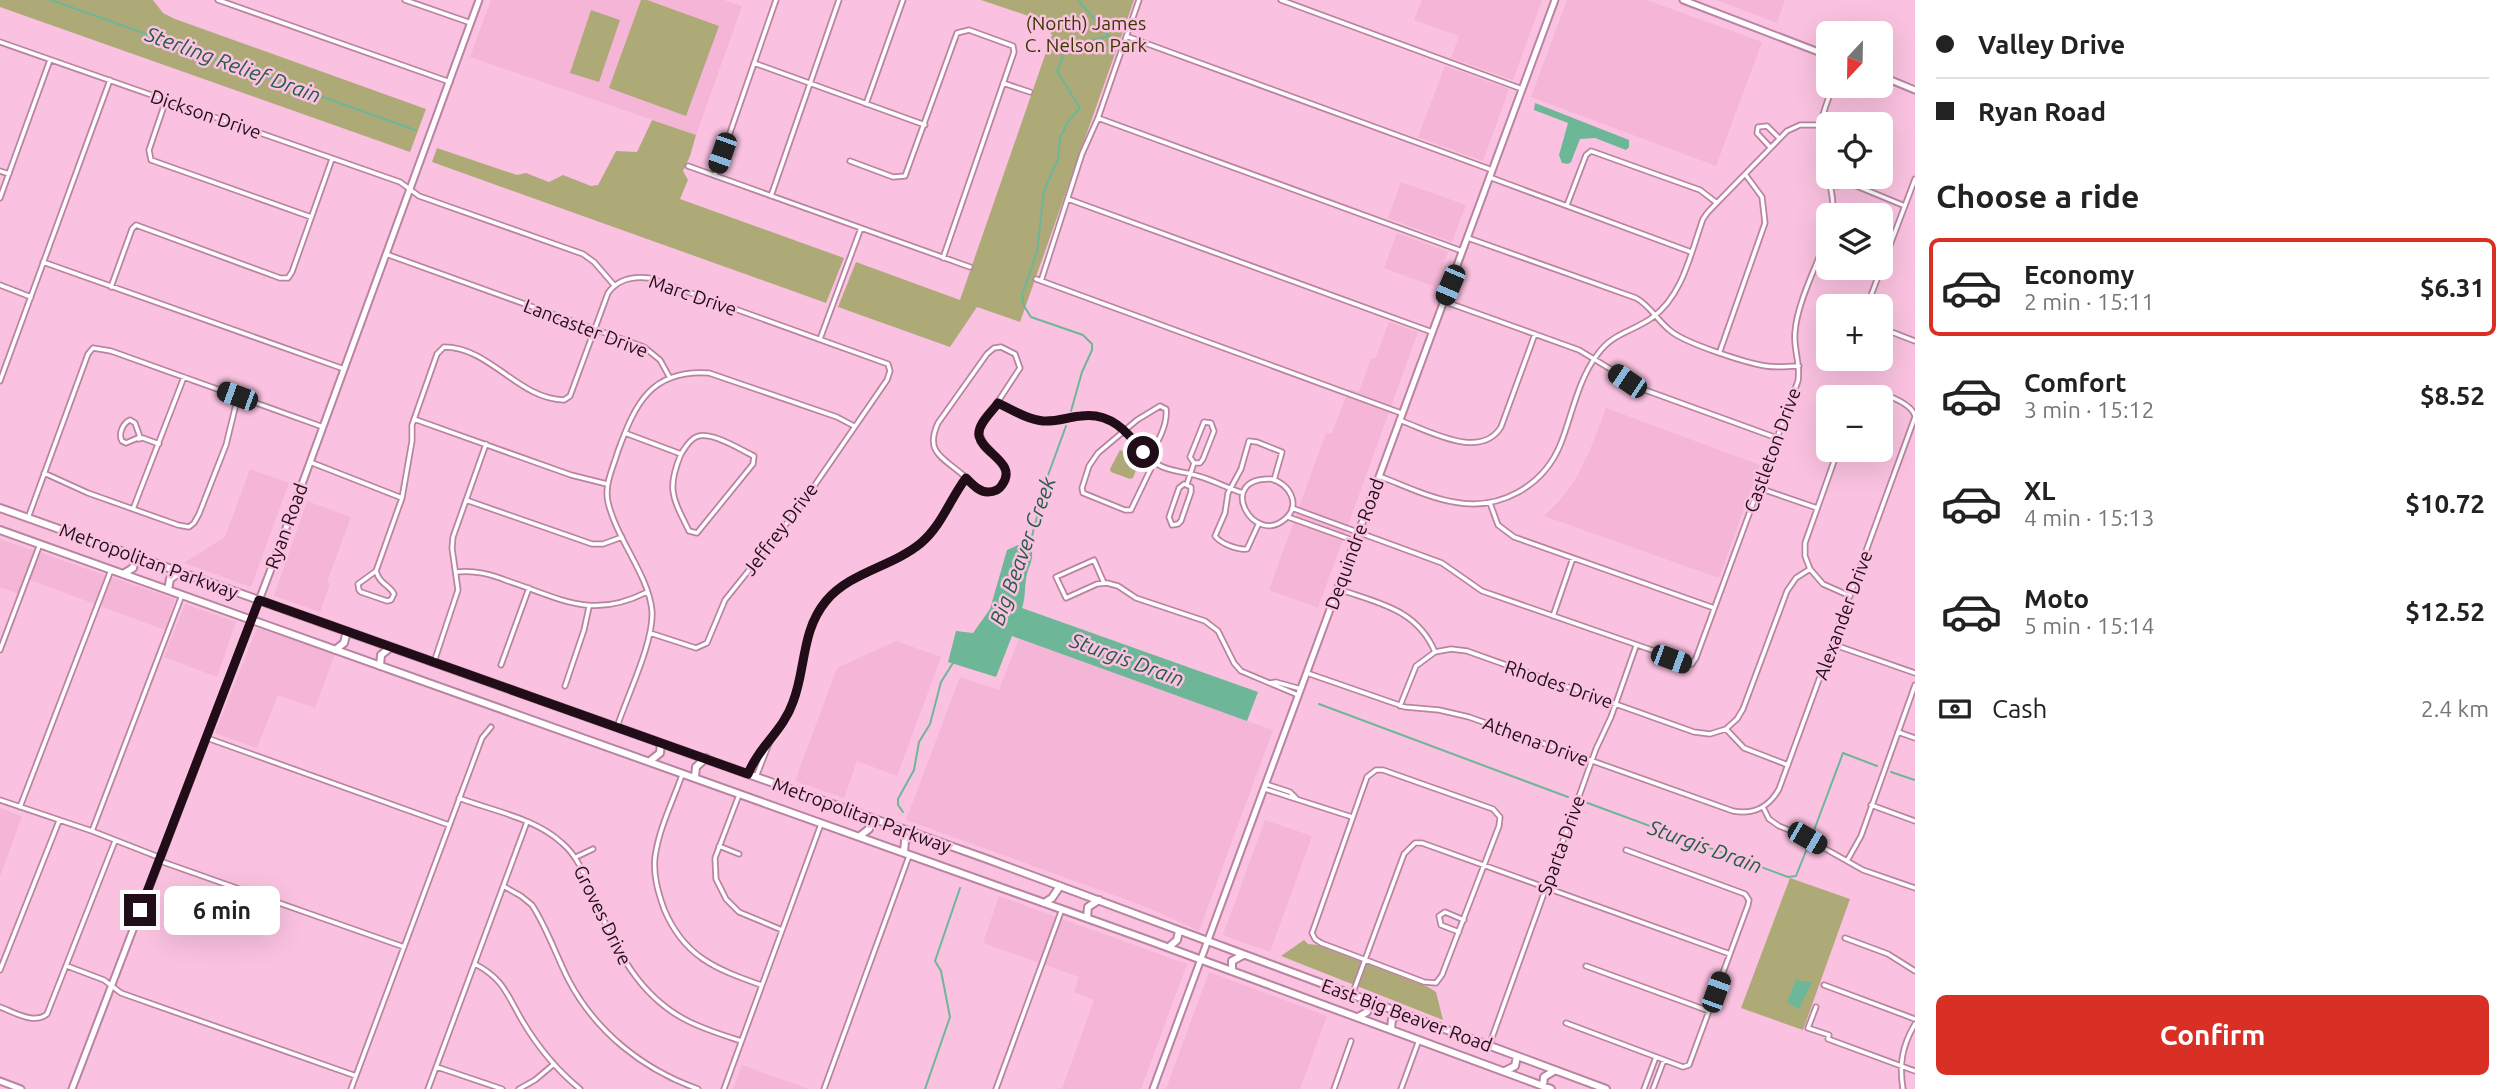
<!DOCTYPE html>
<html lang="en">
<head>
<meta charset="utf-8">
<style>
	:root { --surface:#fff; --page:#f2f2f2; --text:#222; --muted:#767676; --line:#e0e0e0; --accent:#d93025 }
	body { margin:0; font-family:Ubuntu,sans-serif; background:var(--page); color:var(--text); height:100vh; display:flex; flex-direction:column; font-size:26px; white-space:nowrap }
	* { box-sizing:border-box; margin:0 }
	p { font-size:23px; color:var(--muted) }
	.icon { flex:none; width:38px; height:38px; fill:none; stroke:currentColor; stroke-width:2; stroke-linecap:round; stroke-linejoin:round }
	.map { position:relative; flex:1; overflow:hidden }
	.drawer { display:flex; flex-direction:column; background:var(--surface); width:595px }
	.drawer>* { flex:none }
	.top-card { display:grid; align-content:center; height:154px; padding:0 21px; background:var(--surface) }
	.needle { width:46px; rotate:202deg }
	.tools { position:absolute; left:1816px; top:21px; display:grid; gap:14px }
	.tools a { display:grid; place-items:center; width:77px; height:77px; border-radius:10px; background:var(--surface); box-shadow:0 7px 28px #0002; font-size:35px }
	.end { position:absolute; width:32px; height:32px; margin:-16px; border:9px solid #200d18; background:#fff; box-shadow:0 0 0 4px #fff }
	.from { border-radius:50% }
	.bubble { position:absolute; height:49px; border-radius:10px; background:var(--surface); box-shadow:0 7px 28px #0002; font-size:23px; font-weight:700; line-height:49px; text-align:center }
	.car { position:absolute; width:21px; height:42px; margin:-21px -10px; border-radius:9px; box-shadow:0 0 5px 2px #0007; background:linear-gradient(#222 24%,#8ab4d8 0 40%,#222 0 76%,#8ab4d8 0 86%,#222 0) }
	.top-card b { display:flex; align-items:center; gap:24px; height:66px; font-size:26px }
	.top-card b+b { border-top:2px solid var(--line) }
	.top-card i { width:18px; height:18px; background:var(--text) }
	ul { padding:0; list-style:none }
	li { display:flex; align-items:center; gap:21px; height:98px; margin:0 14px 10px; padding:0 7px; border:4px solid transparent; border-radius:10px }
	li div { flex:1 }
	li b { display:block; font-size:26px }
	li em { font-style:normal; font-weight:700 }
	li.selected { border-color:var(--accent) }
	li>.icon { width:63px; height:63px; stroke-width:1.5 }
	h2 { padding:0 21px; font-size:32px; line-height:84px }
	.pay { display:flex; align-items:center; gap:18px; height:77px; padding:0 21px; font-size:26px }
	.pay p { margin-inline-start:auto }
	.action { display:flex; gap:14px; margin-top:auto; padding:14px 21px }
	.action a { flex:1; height:80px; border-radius:10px; background:var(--accent); color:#fff; font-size:28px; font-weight:700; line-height:80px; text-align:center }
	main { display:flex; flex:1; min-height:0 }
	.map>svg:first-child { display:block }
</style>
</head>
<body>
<main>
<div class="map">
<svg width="1915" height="1089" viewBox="0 0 1915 1089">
	<rect width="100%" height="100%" fill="#fac2e0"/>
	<path fill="#f4b5d7" d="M491,0H724L742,6L696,135L470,57Z
		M1422,0H1542L1513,80L1451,58L1459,36L1414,20Z
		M1567,0H1647L1762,42L1716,166L1531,97Z
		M1717,0H1785L1777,23Z
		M1445,66L1509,89L1483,161L1418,137Z
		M1401,182L1466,205L1452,242L1388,218Z
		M1397,233L1448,252L1435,287L1384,268Z
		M1389,322L1418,332L1318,608L1269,590L1326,433H1332L1349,389L1359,392L1371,358L1375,359Z
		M1606,408L1760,465L1719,578L1544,516L1560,500L1577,477L1590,450Z
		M250,469L289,483L251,587L184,563L225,537Z
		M307,501L351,517L327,582L330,584L320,612L274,596Z
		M0,539L175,599L165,630L30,580L24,596L0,587Z
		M185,604L236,622L217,677L164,657Z
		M257,628L335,654L315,708L278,695L257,748L215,733Z
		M1019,639L1273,730L1199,931L1149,908L906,820L960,677L999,690Z
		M896,641L941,657L897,776L857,761L844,798L795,781L837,668Z
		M0,808L22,816L0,877Z
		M1265,820L1312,836L1270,952L1223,935Z
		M999,896L1187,964L1141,1089H1062L1094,1000L1074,992L1079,977L983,943Z
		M1209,972L1327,1016L1300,1089H1166Z
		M742,1065L809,1089H733Z"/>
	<path fill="#adaa78" d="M0,0H153L163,13L175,19L426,109L410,152L0,7Z
		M641,0H647L719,26L686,116L609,88Z
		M981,0H1134L1020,322L977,307L950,347L838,307L856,262L960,300L1052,35L1040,20Z
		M591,10L620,20L599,82L570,73Z
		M652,120L696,135L690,156L683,171L688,180L680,199L844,258L826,303L432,162L437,148L517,175L526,173L549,182L563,175L591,186L598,185L616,151L637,152Z
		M1120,450L1138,457L1140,459L1133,478L1130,479L1111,472L1110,469Z
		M1790,878L1850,899L1803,1030L1741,1008Z
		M1304,940L1308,944L1317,945L1428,987L1436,992L1443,1020L1281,956Z"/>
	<path fill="#6eb698" d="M1535,103L1629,140V147L1626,150L1595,138L1580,139L1571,162L1568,164L1562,163L1559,155L1568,123L1534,110Z
		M1018,545L1032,552C1033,561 1029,566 1027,574C1024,586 1026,597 1022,608L1258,692L1247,721L1012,636L996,677L948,662L956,631L973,633L990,609L1007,550Z
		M1796,980L1812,982L1799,1009L1787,1003Z"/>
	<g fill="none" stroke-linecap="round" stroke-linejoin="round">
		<path stroke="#6eb698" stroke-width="2" d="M51,0L415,130
			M1071,411L1082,372L1092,350V344L1083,335L1031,317L1024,306L1022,295L1037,252L1044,191L1058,159L1060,138L1069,120L1080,108L1057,71L1067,47L1109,36L1078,0
			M1024,548L1031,540L1047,478L1066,426
			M1319,704L1568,797
			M1891,772L1915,780
			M1585,802L1788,877L1796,876L1808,846
			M903,812L898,805V799L914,770L919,742L930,724L941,682L953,663
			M1813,833L1843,753L1877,766
			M925,1089L950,1017L941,971L935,961L960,888"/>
		<g stroke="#b984a1" stroke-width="7">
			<path id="street" d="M218,0L450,82
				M405,0L471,23
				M1281,0L1522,89
				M1126,36L1492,170
				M0,42L400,182L419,196L583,254L594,262L614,285
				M754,63L925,125
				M1003,83L1030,92
				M166,100L149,150L151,160L311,217
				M866,104L903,0
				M1098,118L1462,251
				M1770,147L1757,133L1758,127L1767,126L1779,138
				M850,161L893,177L905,176L957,33L969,30L1013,46L1014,52L943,258
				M688,166L970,267
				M0,171L9,174
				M715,176L776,0
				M1489,177L1691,252
				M1831,186L1854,185L1905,206
				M771,196L839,0
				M0,198L50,60
				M1068,199L1432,332
				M1567,205L1586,155L1591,151L1700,190L1717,203
				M1832,215C1836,191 1824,173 1820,150C1817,127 1825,107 1833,86
				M1468,238L1636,298C1651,306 1658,322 1672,332C1688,344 1746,363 1766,366C1777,368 1788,366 1799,366
				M386,254L644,347L660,360L670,378
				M43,262L344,369
				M1036,279L1401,413
				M1041,281L1082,154L1098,118L1139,0
				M0,285L31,297
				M111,287L132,229L136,225L280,278H288L292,272L332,159
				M1443,301L1579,350L1645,390L1777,438
				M1867,306L1915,179
				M1881,328L1915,341
				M820,339L861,228
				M1001,347L1015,354L1020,368L980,429C977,450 1018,461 1003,484C1000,489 995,492 989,492C978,493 970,481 963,475C944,458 924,453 938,423L987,354L994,348Z
				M1720,351L1765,223L1762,197L1745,174
				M0,381L110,80
				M1857,397L1864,391C1878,390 1911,402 1915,416
				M998,403C1015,412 1032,422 1053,421C1071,420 1087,412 1106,418C1130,427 1136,452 1157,464C1169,472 1184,471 1198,476C1213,480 1227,488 1243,493
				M414,419L571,475L607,484
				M130,420L135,423L140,437L126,443L122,441C118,434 123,423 130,420Z
				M1399,420C1428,430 1480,461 1501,427L1535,334
				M1204,422L1211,423L1214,431L1203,459L1200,463H1194L1190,457Z
				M625,433L681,454C685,448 689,440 696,437C710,430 741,450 754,456L753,464L697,533L689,531C673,498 666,490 681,454
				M138,439L143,438L159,444
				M1147,457C1157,445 1168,425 1166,409L1160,406L1137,420L1098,453L1089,466L1082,488L1083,493L1125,510H1131L1154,462
				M310,462L402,498
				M44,473L88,493L178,525L189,527L194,523L199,514L226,445L238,396
				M1379,476C1403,485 1429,498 1454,502C1500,511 1544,486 1561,443C1572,415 1578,380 1597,355C1613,332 1633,332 1653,317C1683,295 1691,252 1703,219L1708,212L1787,131L1800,125H1820
				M1271,479C1289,483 1302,505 1285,519C1253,547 1215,477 1271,479Z
				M1184,484L1191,487V492L1181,521L1178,524L1172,525L1169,517L1179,488Z
				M1187,484L1194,463
				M1759,488L1817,508
				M466,500L592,544H603L622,537
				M1490,503L1498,525L1514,537L1714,608
				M1292,508L1442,563L1482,591L1692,664L1696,658L1798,381C1801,364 1793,349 1795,332C1797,302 1819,261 1829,232
				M133,509L184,377
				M1288,517L1355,541
				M28,518L88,354L93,348L111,351L323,427
				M1259,523L1247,549C1238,550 1221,544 1215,536L1225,513L1228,493L1241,469L1249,441L1257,442L1282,452L1274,480
				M1810,569L1823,584L1850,596
				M376,571C380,585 389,584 394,594L391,600L387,601L361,592L359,590L358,584L376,571L402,498L412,441V425L437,354L444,347C490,347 518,399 564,400L570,396L608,293C618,279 632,276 649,278L888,364L890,371L887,380L799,508L725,600L707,643L696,648L650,633
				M456,572C475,570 490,574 508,581C562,599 592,620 647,592
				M1104,583L1094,560L1056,577L1066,598L1097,584L1107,583L1118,586L1136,598L1205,621L1218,631L1234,663L1241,671L1298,695
				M1338,589C1378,603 1417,609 1435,652L1451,649L1467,651L1694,732L1710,734L1726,729L1744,748L1788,765
				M1553,616L1573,558
				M1832,644L1915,673
				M0,650L40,544
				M434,662L458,590L452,548L453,537L486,444
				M501,665L529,588
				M1307,673L1405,707L1439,710L1469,717L1733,811C1753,815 1769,807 1779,789L1915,417
				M1270,683L1276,682L1301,689
				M565,686L584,630L589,607
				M1400,706L1416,666L1435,652
				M617,727C627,696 654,642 652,611C649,576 616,538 608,502C604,485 613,468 618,451C635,404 651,369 709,373L837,417L854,426
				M1727,728L1737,719L1743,709L1787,591L1796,578L1810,569L1805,556V543L1838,450
				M1898,732L1915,738
				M207,738L449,825
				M770,741C782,727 791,712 796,695C805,662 803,632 824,603C848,572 890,567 919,544C942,526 949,501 965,478
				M1376,770H1383L1493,809L1500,817L1499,826L1442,975L1436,983L1424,982L1321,943L1315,939L1312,933L1367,777Z
				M748,774L755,759L770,741L756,777
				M682,775C673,801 659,828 655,857C653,875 658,892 664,909C684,957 716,969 761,985
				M1266,784L1290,792L1296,798
				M1265,789L1352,817
				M739,795L715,858L716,879L726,899L739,912L782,930
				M459,798C493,811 535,818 562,843C580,858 587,882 596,903C617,950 638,995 686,1020C703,1029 723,1035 741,1041
				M0,800L92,831L161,858
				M1871,805L1915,821
				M20,807L111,570
				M1763,807L1769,819L1779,826L1801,835L1863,870L1915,888
				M92,831L182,595
				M719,846L739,854
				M576,857L593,849
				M160,861L404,947
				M1847,861L1861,836L1915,685
				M505,887L521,896L532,905C547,928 556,955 568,979C595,1031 642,1069 698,1089
				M1459,932L1441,925L1439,916L1445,912L1464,920
				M1845,938L1888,954L1915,971
				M475,964C504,979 507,995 523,1022C538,1047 558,1071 580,1089
				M67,966L104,980L121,993L356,1076
				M1586,966L1709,1011
				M0,970L59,821
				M1824,985L1915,1019
				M1352,995L1404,854L1415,843H1422L1730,954
				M0,1007C14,1012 34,1025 47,1014L115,841
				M1816,1007L1808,1028L1829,1035L1828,1039L1915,1071
				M1566,1023L1683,1067L1689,1065L1748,905L1749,900L1745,894L1626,850
				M1489,1046L1596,749L1611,717L1636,646
				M437,1067L502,1089
				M351,1089L482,738L491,727
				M428,1089L527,822
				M519,1089L535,1080L554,1064
				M724,1089L821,824
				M824,1089L909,856
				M996,1089L1062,909
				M1334,1089L1351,1041
				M1401,1089L1419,1040
				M1644,1089L1656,1057
				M1653,1089L1664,1060
				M1903,1089C1899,1064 1902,1046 1915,1024"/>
		</g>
		<g stroke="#b984a1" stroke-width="9">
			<path id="secondary" d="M1683,0L1829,56
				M1881,76L1915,90
				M0,1081L21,1089
				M72,1089L271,569L479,0
				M1153,1089L1555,0"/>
		</g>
		<g stroke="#b984a1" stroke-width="10">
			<path id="primary" d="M0,508L987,859L1606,1089
				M0,530L1145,939L1551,1089
				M123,574L133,568L136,556
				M168,590L170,579L180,572
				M335,650L344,643L347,631
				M380,666L381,655L391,647
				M650,761L660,753L661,743
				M695,777L696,767L706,758
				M860,836L869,829L871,818
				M904,852L905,841L915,833
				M1044,903L1052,898L1060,886
				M1087,918L1088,907L1099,900
				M1169,947L1177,940L1179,931
				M1232,971V961L1243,955
				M1358,1017L1367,1012L1369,1001
				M1391,1029L1392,1019L1401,1014
				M1505,1071L1515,1066L1517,1056
				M1543,1086L1544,1077L1554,1071"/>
		</g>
		<use href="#street" stroke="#fff" stroke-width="3.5"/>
		<use href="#secondary" stroke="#fff" stroke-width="5"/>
		<use href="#primary" stroke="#fff" stroke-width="6"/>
	</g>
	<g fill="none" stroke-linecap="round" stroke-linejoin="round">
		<path stroke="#200d18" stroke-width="9" d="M140,910L259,600L748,774C759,746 783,731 793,702C806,669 801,631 826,601C850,572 892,567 921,543C942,525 950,499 966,478C972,484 979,492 988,492C994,492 999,490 1002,485C1018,463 983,454 979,436C977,424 992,412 998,403C1012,410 1027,419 1043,421C1057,422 1068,417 1081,416C1110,412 1127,431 1143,452"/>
	</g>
	<g text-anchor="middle" stroke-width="5" stroke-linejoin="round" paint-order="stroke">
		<g font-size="19" fill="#3c3802" stroke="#fac2e0">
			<text x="1086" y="30">(North) James<tspan x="1086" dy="22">C. Nelson Park</tspan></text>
		</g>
		<g font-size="19" fill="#200d18" stroke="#fac2e0">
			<text transform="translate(206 114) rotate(19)" y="7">Dickson Drive</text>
			<text transform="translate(693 295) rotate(19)" y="7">Marc Drive</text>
			<text transform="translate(586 328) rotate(21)" y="7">Lancaster Drive</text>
			<text transform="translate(1772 450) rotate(-70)" y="7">Castleton Drive</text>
			<text transform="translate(286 526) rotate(-70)" y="7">Ryan Road</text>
			<text transform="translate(780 529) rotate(-53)" y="7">Jeffrey Drive</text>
			<text transform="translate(1354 544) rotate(-70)" y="7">Dequindre Road</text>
			<text transform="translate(149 561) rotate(20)" y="7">Metropolitan Parkway</text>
			<text transform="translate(1843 615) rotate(-70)" y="7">Alexander Drive</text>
			<text transform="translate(1559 684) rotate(19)" y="7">Rhodes Drive</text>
			<text transform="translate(1536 741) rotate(20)" y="7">Athena Drive</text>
			<text transform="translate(862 815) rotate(20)" y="7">Metropolitan Parkway</text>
			<text transform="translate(1561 845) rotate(-70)" y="7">Sparta Drive</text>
			<text transform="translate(603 915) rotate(64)" y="7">Groves Drive</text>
			<text transform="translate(1407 1015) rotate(20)" y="7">East Big Beaver Road</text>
		</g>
		<g font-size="21" font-style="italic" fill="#255d48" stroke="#fac2e0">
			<text transform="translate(233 65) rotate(20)" y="7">Sterling Relief Drain</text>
			<text transform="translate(1023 551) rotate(-70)" y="7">Big Beaver Creek</text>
			<text transform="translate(1127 660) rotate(20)" y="7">Sturgis Drain</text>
			<text transform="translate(1705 847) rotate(20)" y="7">Sturgis Drain</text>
		</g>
	</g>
</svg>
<div class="tools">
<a><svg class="needle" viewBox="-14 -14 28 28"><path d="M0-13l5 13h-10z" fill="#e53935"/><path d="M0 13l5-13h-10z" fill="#767676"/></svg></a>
<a><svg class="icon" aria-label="locate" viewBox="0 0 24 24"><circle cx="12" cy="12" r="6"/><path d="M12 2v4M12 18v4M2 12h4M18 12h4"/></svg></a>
<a><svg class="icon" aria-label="layers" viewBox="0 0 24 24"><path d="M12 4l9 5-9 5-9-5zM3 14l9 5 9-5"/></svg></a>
<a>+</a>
<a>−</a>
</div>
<i class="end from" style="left:1143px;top:452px"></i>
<i class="end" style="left:140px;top:910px"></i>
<div class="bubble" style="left:164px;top:886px;width:116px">6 min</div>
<i class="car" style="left:722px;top:153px;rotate:199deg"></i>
<i class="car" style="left:1450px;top:285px;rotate:203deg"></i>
<i class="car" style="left:1627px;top:381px;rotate:304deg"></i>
<i class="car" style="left:237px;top:396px;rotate:290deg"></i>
<i class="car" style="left:1671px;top:659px;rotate:110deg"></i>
<i class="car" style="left:1807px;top:838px;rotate:120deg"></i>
<i class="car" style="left:1716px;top:992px;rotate:20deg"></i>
</div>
<section class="drawer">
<div class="top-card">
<b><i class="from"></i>Valley Drive</b>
<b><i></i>Ryan Road</b>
</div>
<h2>Choose a ride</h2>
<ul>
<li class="selected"><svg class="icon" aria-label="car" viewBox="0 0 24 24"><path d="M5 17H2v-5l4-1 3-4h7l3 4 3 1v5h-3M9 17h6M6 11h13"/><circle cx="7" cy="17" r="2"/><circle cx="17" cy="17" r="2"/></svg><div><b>Economy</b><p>2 min · 15:11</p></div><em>$6.31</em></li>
<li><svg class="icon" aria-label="car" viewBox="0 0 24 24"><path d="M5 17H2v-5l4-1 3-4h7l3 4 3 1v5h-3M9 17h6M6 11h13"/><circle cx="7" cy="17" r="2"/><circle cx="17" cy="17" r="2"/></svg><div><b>Comfort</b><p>3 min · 15:12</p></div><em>$8.52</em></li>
<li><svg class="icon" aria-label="car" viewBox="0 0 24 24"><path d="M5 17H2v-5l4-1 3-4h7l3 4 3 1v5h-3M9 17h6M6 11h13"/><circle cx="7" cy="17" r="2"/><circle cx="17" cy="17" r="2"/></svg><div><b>XL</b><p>4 min · 15:13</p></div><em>$10.72</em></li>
<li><svg class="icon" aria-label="car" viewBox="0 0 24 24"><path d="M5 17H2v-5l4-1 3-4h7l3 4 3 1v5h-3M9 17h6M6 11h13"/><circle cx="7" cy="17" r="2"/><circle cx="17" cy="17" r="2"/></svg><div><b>Moto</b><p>5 min · 15:14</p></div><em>$12.52</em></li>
</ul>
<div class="pay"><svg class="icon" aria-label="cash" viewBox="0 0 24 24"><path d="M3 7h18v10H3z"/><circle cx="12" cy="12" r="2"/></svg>Cash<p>2.4 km</p></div>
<div class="action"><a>Confirm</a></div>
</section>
</main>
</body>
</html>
